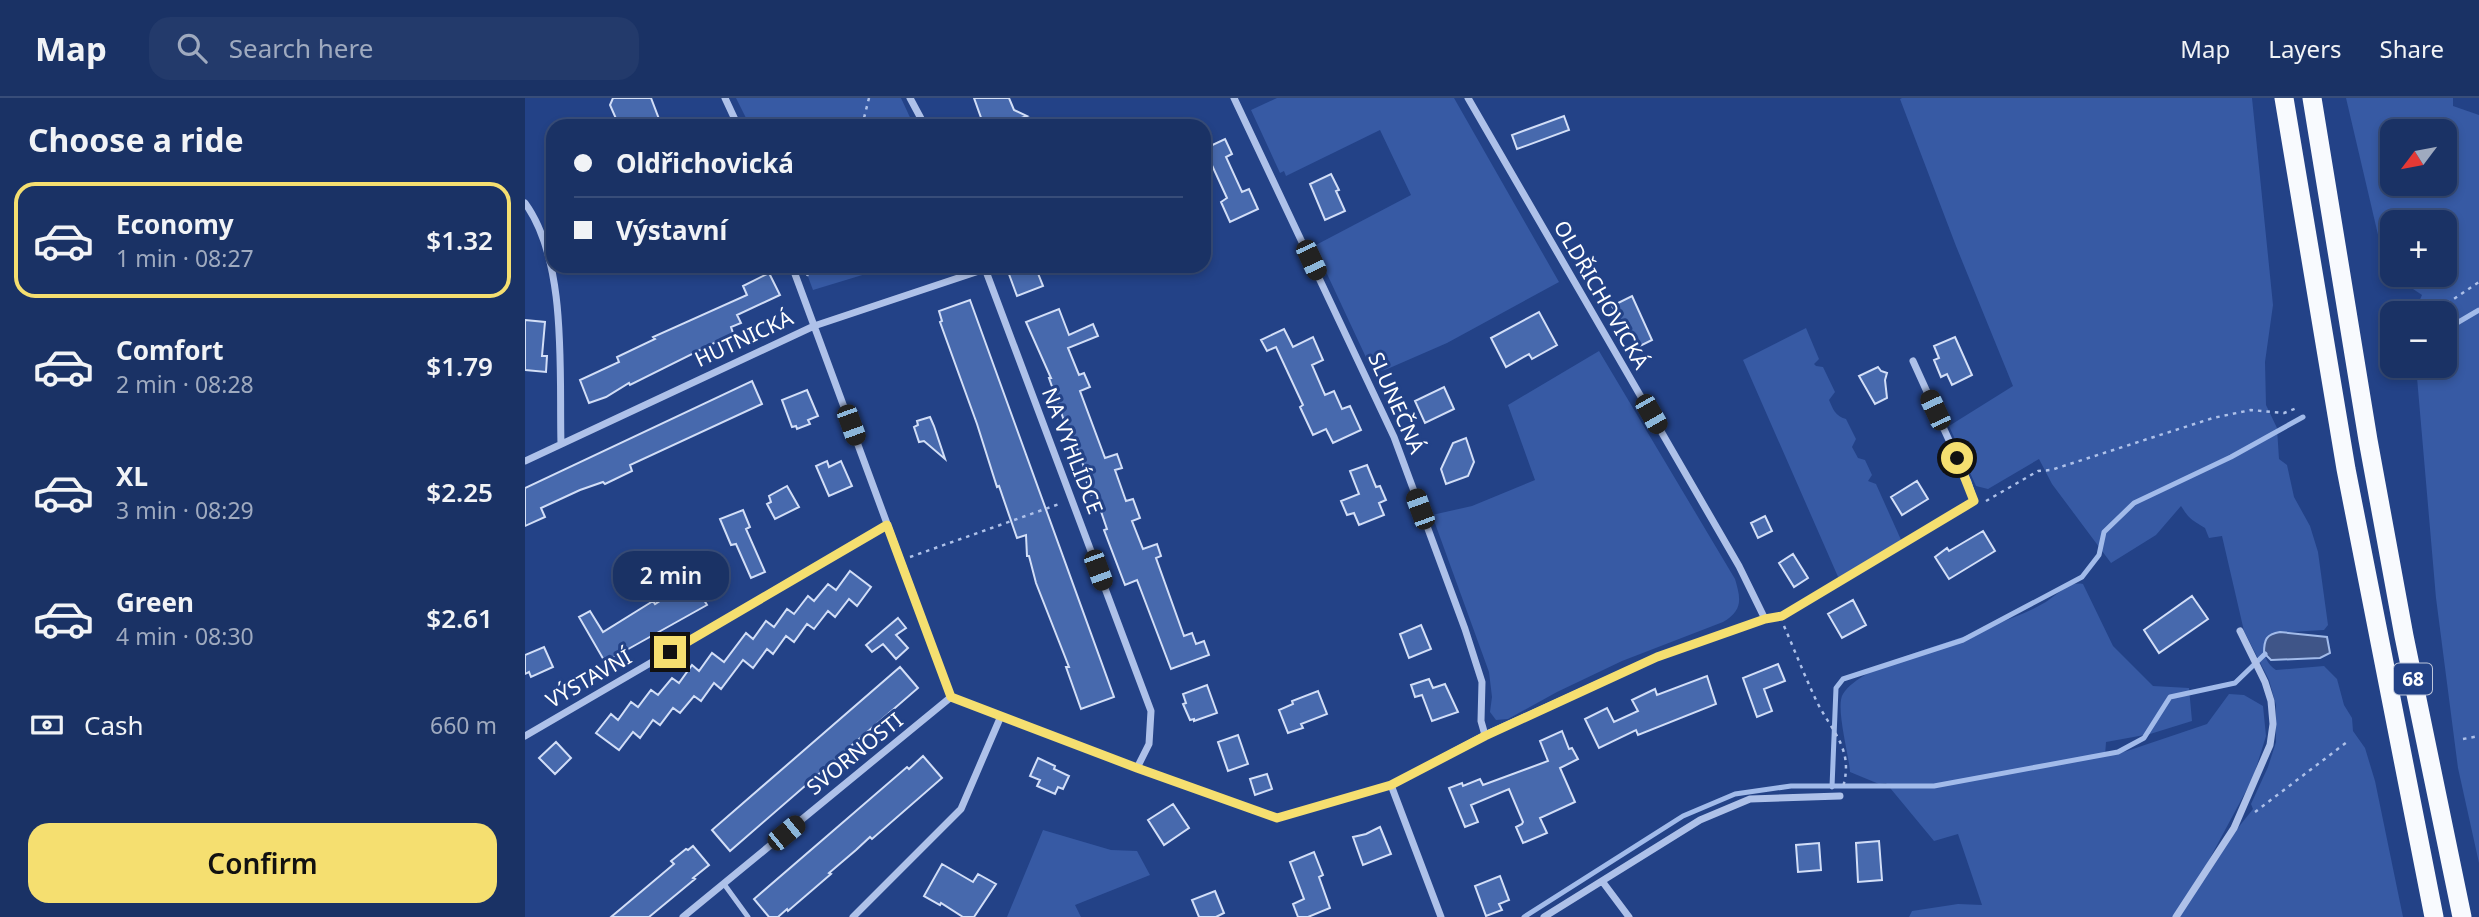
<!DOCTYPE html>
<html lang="en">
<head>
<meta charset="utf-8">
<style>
	:root { --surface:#1a3265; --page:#233a6b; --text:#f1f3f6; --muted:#9faabf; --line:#384d79; --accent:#f5df70 }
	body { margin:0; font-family:"Noto Sans",sans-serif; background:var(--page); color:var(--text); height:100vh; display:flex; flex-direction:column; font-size:26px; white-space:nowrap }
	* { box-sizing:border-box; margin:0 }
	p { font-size:23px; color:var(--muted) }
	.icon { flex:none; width:38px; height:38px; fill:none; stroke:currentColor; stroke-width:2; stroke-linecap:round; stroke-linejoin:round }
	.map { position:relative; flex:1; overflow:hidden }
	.side { display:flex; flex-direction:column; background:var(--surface); width:525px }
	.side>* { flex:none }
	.guide { position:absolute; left:21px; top:21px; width:665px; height:154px; border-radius:21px; box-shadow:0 4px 10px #0003,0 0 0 2px var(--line); display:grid; align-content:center; height:154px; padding:0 28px; background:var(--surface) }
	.needle { width:46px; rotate:238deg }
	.fabs { position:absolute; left:1855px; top:21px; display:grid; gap:14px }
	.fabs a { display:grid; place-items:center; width:77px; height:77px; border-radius:14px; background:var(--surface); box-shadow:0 4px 10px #0003,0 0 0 2px var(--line); font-size:35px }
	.end { position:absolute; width:32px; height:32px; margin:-16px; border:9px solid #f5df70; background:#111; box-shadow:0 0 0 4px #111 }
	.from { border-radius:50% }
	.bubble { position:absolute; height:49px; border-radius:21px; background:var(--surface); box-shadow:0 4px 10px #0003,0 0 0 2px var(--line); font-size:23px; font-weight:600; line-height:49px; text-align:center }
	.car { position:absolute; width:21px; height:42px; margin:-21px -10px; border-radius:9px; box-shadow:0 0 5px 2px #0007; background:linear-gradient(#222 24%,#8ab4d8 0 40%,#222 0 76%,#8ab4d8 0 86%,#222 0) }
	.guide b { display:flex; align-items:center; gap:24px; height:66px; font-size:26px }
	.guide b+b { border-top:2px solid var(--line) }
	.guide i { width:18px; height:18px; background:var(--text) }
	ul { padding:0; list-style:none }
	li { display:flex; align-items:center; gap:21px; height:116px; margin:0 14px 10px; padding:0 14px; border:4px solid transparent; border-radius:21px }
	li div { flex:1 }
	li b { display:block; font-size:26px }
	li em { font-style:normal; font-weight:600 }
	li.on { border-color:var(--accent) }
	li>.icon { width:63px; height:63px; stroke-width:1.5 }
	h2 { padding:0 28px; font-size:32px; line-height:84px }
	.pay { display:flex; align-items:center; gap:18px; height:77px; padding:0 28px; font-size:26px }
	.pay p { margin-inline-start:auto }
	.button { display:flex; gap:14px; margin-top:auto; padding:14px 28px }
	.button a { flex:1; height:80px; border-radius:21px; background:var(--accent); color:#111; font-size:28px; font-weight:600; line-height:80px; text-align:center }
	header { display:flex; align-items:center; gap:42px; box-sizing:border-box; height:98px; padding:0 35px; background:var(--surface); border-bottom:2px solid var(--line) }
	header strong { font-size:33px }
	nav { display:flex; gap:38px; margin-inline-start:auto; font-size:24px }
	.search { width:490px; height:63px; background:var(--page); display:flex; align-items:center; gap:18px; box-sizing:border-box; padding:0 24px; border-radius:21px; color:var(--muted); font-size:26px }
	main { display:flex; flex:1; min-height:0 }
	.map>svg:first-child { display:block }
</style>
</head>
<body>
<header>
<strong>Map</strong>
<div class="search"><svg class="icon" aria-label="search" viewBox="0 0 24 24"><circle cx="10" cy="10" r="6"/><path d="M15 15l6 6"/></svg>Search here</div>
<nav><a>Map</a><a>Layers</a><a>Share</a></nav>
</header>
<main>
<section class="side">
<h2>Choose a ride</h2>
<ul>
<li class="on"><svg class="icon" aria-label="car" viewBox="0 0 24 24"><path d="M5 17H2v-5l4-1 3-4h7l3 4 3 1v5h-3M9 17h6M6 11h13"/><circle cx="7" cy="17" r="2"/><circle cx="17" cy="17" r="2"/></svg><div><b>Economy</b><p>1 min · 08:27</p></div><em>$1.32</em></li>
<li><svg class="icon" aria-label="car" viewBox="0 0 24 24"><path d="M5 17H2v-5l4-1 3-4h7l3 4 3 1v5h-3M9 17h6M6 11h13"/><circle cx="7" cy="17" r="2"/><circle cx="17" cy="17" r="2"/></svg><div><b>Comfort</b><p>2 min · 08:28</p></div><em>$1.79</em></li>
<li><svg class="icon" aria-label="car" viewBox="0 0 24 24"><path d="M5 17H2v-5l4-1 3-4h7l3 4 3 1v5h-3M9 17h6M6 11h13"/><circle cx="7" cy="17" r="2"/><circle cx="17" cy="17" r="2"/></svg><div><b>XL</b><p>3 min · 08:29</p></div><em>$2.25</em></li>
<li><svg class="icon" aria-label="car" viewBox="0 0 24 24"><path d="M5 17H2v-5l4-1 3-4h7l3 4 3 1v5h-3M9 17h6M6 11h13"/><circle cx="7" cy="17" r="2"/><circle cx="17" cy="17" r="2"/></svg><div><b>Green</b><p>4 min · 08:30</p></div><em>$2.61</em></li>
</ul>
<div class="pay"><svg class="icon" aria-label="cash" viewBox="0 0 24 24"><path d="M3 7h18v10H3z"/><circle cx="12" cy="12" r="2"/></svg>Cash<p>660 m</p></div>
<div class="button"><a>Confirm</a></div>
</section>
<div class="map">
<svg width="1954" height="819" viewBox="0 0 1954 819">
	<rect width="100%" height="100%" fill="#234287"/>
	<path fill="#375aa4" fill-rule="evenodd" d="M211,0H376L389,28H225Z
		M752,0H929L1034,184L922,245L860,272L854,273L845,268L789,148L886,97L855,32L761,78L759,73L755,75L726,12Z
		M1377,0H1727L1748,207L1740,264L1741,307L1752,330L1754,361L1762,367L1769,399L1785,428L1793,454L1803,527L1799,532L1748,535L1741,541C1737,553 1740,565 1751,572L1799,568L1812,581L1819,607L1827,620L1828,633L1840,650L1850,683L1878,819H1384L1387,813L1433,806L1457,807L1433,736L1409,743L1361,685L1354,686L1325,674C1324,657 1310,608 1318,596C1338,565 1427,545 1462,530C1483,521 1507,514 1525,501C1535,494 1545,483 1558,486L1588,548L1628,588L1664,590L1667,623L1625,636L1581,644L1580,658L1602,653L1682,626L1704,596L1719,597L1738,608L1741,638L1728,680L1677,775L1728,711L1726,706L1743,669L1751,644V607L1744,582L1719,533L1697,438L1684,440L1680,430C1666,421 1665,422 1656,408L1631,437L1586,465L1527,386L1514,361L1463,391L1451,388L1442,368L1450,364L1447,356L1438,359L1424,328L1488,288L1431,148L1375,1Z
		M1821,0H1928V8L1954,17V765L1933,670L1911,500L1891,268H1920V215H1889L1897,197L1873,181L1871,177H1920V124H1867V169L1854,141ZM1867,33H1920V86H1867Z
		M279,168H367L288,192Z
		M1281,230L1294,261L1289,266L1291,268L1298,269L1310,294L1304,302C1308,311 1310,318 1321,321L1331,341L1327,349L1333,360L1340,362L1347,377L1343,383L1351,386L1377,444L1314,481L1218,262Z
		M1074,253L1210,481C1216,501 1218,512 1198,524L1097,563L1032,594L983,621L971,622L965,614L967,599L964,574L907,417L947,408L1010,382L983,307Z
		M518,732L586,752L612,753L625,777L550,807L556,819H482Z"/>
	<path fill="#3f5588" stroke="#a2bbea" stroke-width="2" d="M1755,534L1802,539L1805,555L1795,560L1746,562L1739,555C1739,542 1741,536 1755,534Z"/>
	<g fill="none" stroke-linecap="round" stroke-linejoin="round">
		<path stroke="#a2bbea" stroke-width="5" d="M1920,232L1954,212
			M1866,263H1867
			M1307,689L1311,590L1318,581L1438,542L1557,479L1574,457L1579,434L1609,405L1706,359L1778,319
			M999,819L1158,718L1210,696L1266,688H1409L1593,654L1619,640L1645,599L1710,585L1740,556"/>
	</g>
	<path fill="#4769ad" stroke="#d2def7" stroke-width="2" d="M88,0H126L134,21L124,25L123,28H98L92,23L85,7Z
		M449,0H484L489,12L502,18L473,28H459Z
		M1039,18L1044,32L992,51L987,37Z
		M700,41L707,56L701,59L717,94L724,91L733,111L705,124L696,104L702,100L686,65L682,67L679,60V51Z
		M806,76L814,92L811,93L820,113L800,122L785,86Z
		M481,168H510L518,188L492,198Z
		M244,175L255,197L212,217L216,225L206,229L209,238L194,245L193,243L105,287L104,285L81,299L64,305L55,282L94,264L92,259L130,241L128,239L222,197L218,188Z
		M1107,198L1127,242L1113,249L1104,229L1100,225L1096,227L1087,208Z
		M445,202L589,599L556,611L541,569H544L511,485L504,458H502L501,437L492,440L474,388L472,389L452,326L415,224L417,223L414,213Z
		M534,211L544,237L568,226L573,238L543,250L554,277L559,275L565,289L555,293L580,360L592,356L597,370L590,372L601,403L608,401L615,420L607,423L618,451L632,446L636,458L631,460L659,538L667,535L671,546L679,543L684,557L646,571L612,482L600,487L579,432L582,431L570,396L566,397L561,382L563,381L552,350L549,351L524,280H526L501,224Z
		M1014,214L1032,247L1007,261L1004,256L981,269L966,240Z
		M0,222L20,224L17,258H22L21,274L0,272Z
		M759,231L768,249L788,239L798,262L787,267L800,297L809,293L817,311L825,308L836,332L808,345L801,331L788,337L775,309L778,307L751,249L742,253L736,242Z
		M1430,239L1447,277L1427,287L1422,276L1416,279L1409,262L1414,260L1409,248Z
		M1353,269L1356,273L1362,275L1360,282L1362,300L1350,306L1334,278Z
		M227,283L237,306L105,367L107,373L80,386L78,384L55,392L16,410L20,419L0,428V390Z
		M919,289L929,311L900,325L890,303Z
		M282,292L293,318L283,322L285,326L272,331L271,328L267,329L257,302Z
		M405,319L409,328L420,361L399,343L394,344L389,329L393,327L392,323Z
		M941,340L949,364L943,378L921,386L916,371L928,345Z
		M302,363L304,369L316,363L327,388L304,398L291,368Z
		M842,367L851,389L855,388L861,402L854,405L859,417L834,427L829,415L822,417L816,403L834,396L825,373Z
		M1392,383L1403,401L1377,417L1366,399Z
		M262,388L274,409L250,421L242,406L246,404L244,398Z
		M218,412L225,429L221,431L240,474L226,480L211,446L206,447L195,421Z
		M1240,418L1247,433L1233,440L1226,425Z
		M1458,433L1470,453L1424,481L1410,459L1422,450L1424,453Z
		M1268,456L1283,480L1269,489L1254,465Z
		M325,473L346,489L332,508L324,501L310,519L303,513L289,531L282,526L269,544L261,538L248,556L242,551L228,570L218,562L196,591L189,585L176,603L169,598L155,615L148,610L135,627L128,622L115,640L108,634L94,652L71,635L86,616L93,622L106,604L113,609L126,592L133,597L147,580L154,585L167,567L174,573L187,555L199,564L221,535L228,541L241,523L249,529L262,511L269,516L283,498L289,503L303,486L311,492Z
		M167,482L182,507L80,564L54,519L65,513L78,534L128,503L130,506Z
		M1667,498L1683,521L1634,555L1619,532Z
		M1328,502L1341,527L1317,540L1303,516Z
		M373,520L381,530L371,537L383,550L371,561L358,546L347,554L341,547Z
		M896,527L906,551L884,560L875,536Z
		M19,549L28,569L6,579L4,574L0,576V557Z
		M1253,566L1260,583L1239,591L1247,613L1232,619L1218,580Z
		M375,569L393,590L205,753L187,732Z
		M1182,578L1191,606L1113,637L1111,632L1074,650L1060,621L1082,610L1089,624L1113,613L1107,602L1130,591L1132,597Z
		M904,581L908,590L920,586L933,614L907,623L897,597L890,599L886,587Z
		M682,587L692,615L669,623V621L665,622L658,606L661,605L658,596Z
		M793,593L802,616L776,626L778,630L763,635L754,612L768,606L767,603Z
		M1037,633L1044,651L1047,650L1053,661L1035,670L1050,704L1015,720L1022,735L998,745L991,729L997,726L998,724L984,691L946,707L953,724L940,729L924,690L937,685L938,688L955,681L958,687L1023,663L1015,643Z
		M713,637L723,666L703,673L693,644Z
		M31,644L46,660L30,676L14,660Z
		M398,658L417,680L347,741L345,739L331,752L304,775L306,776L263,813L262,811L253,819H244L229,801L382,669L384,671Z
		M513,660L530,668L529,671L544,678L538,691L533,689L530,696L512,688L515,682L505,678Z
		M742,676L747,691L730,697L725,681Z
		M648,706L664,730L639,747L623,722Z
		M855,729L866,756L838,767L828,739L841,736Z
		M1354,743L1357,782L1333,784L1331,745Z
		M1294,745L1296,772L1273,774L1271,747Z
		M168,748L184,767L168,780L170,781L124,819H86L149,766L146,763L161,751L163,752Z
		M789,754L798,777L794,779L805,810L783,819H773L768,806L779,801L765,764Z
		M417,766L448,784L453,776L471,786L449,819H438L416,805L415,807L399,798Z
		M975,778L984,802L974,806L977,812L961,818L950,788Z
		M690,793L699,815L691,819H674L667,802Z"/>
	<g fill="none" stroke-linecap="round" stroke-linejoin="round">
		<path stroke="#aec1e9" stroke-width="2.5" stroke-dasharray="3.5 5" stroke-linecap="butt" d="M337,28L344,0
			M282,178L287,168
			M1908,215L1954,184
			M1863,258L1867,255
			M1461,403L1513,373L1526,372L1688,320L1726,312L1759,315L1772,310
			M385,459L537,405
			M1259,528C1270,553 1280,579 1292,604C1307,634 1329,651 1318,689
			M1938,641L1954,638
			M1730,714L1822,644"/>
		<path stroke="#aec1e9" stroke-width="5" d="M199,786L223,819"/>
		<path stroke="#aec1e9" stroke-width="7" d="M200,0L213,28
			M385,0L400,28
			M709,0L869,339L940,531L957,584L956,623L960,637
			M943,0L1214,468L1240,521
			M0,105C43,164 34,276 36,346
			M267,168L426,599
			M459,168L626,613L624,646L612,670
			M0,363L289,228L460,171
			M426,599L612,670L752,720L866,687L960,637L1132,559L1240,521L1257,518L1449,403L1443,384L1388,263
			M0,638L362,427
			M866,687L916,819
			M1077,783L1104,819
			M158,819L426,599
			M328,819L436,711L476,618
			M1019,819L1175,722L1225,701L1315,698
			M1651,819L1709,730L1745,647L1748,626L1746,603L1740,584L1715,533"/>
		<path stroke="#f8fafe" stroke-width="19" d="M1759,0L1821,371L1909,819
			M1787,0L1843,342L1879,538L1937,819"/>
	</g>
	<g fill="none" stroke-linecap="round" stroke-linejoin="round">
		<path stroke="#f5df70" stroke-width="9" d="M145,554L362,427L426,599L612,670L752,720L866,687L960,638L1132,559L1240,521L1257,518L1449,403L1432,360"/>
	</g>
	<g text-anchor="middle" stroke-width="6" stroke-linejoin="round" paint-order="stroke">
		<rect fill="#234287" stroke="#bdc6db" stroke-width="2" x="1869" y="565.5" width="38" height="31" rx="5"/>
		<g font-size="19" font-weight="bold" fill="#fff">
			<text x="1888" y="588">68</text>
		</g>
		<g font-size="21" fill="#fff" stroke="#234287">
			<text transform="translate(1076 197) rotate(60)" y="7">OLDŘICHOVICKÁ</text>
			<text transform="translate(219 241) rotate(-25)" y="7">HUTNICKÁ</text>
			<text transform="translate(871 305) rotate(66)" y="7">SLUNEČNÁ</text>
			<text transform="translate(547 353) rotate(69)" y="7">NA VYHLÍDCE</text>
			<text transform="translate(64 581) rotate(-30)" y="7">VÝSTAVNÍ</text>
			<text transform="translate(330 656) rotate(-39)" y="7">SVORNOSTI</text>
		</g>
	</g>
</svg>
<div class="fabs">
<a><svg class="needle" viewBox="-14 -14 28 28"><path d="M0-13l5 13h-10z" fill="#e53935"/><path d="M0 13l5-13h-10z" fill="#9faabf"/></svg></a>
<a>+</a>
<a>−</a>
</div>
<i class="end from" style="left:1432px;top:360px"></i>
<i class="end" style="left:145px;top:554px"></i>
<div class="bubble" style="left:88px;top:453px;width:116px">2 min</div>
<i class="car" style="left:786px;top:162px;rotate:155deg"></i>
<i class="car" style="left:1410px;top:312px;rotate:335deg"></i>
<i class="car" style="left:1126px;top:316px;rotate:150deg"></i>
<i class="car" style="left:326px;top:327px;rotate:160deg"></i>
<i class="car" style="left:895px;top:411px;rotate:340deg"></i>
<i class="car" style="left:573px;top:472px;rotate:160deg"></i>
<i class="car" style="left:261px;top:735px;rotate:51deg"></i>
<div class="guide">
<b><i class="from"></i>Oldřichovická</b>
<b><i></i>Výstavní</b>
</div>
</div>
</main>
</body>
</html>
